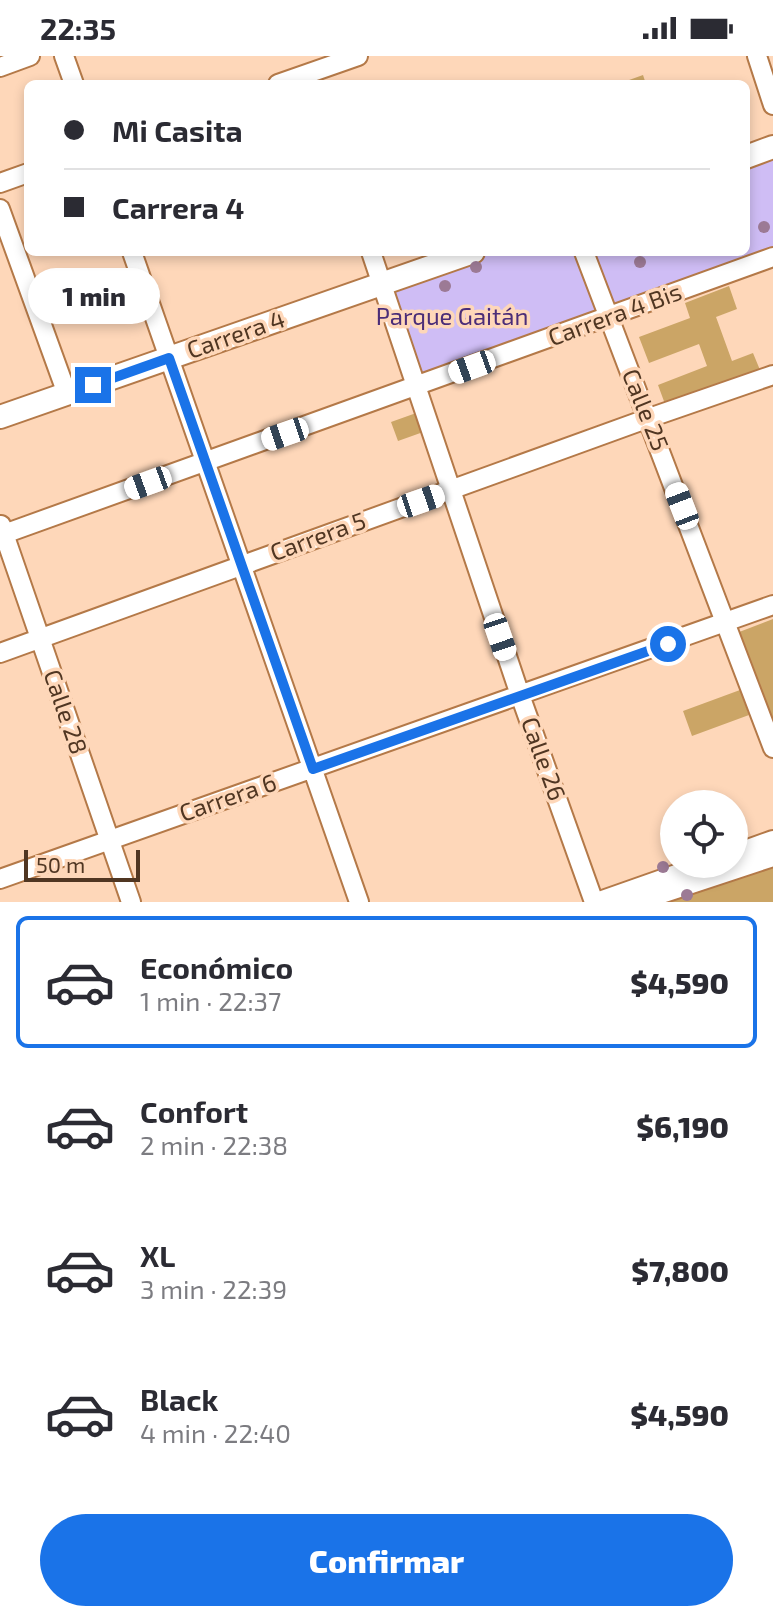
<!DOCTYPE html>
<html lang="es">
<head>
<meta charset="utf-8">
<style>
	:root { --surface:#fff; --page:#f7f7f7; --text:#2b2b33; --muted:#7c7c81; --line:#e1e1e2; --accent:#1a73e8 }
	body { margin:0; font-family:"Exo 2",sans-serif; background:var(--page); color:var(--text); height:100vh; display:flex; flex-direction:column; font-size:30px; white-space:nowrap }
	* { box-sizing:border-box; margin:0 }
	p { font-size:26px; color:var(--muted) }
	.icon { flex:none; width:44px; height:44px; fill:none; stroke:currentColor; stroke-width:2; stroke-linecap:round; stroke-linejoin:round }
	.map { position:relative; height:846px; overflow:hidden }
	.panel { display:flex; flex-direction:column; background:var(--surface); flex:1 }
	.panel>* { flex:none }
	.banner { position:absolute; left:24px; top:24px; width:726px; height:176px; border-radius:12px; box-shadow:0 4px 12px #0003; display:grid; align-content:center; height:176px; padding:0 40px; background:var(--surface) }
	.buttons { position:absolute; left:660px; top:734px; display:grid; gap:16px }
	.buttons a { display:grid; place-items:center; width:88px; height:88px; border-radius:50%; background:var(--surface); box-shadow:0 4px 12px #0003; font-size:40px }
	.scale { position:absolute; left:24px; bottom:20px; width:116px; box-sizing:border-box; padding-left:8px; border:4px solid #503622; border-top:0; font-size:22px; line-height:28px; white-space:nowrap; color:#503622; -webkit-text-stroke:6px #fed7b9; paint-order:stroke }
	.end { position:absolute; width:36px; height:36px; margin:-18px; border:10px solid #1a73e8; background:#fff; box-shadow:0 0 0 4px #fff }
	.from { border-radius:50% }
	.bubble { position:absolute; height:56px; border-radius:28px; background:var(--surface); box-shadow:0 4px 12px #0003; font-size:26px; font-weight:800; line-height:56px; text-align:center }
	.car { position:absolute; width:24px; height:48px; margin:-24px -12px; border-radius:10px; box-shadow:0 0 6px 2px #0007; background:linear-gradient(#fff 24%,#345 0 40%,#fff 0 76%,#345 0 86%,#fff 0) }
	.banner b { display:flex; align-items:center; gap:28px; height:76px; font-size:30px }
	.banner b+b { border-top:2px solid var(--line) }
	.banner i { width:20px; height:20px; background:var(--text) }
	ul { padding:14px 0 0; list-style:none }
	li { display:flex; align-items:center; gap:24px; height:132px; margin:0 16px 12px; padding:0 24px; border:4px solid transparent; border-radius:12px }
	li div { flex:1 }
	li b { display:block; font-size:30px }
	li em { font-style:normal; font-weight:800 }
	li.active { border-color:var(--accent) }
	li>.icon { width:72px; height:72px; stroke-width:1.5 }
	.cta { display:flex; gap:16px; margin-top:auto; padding:16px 40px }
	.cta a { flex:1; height:92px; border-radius:48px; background:var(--accent); color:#fff; font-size:32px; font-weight:800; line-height:92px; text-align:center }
	.status { display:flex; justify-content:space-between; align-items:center; height:56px; padding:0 40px; background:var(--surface); direction:ltr }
	.status svg { height:22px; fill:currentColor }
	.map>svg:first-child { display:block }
</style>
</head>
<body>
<div class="status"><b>22:35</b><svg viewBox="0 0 49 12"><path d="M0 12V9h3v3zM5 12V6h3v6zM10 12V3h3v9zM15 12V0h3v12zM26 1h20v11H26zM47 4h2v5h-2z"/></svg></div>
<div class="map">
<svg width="773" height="846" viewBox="0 0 773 846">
	<rect width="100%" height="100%" fill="#fed7b9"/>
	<path fill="#cfbdf5" d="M773,91V201L417,331L382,227L473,196H746V101Z"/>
	<path fill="#cba566" d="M643,19L646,28H618Z
		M729,230L737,253L716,261L732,305L753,297L760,314L665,348L658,329L707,310L699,288L649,307L639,281L690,262L685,247Z
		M419,356L426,375L398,385L391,366Z
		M773,563V682L734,578Z
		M740,634L749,659L692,680L683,655Z
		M773,807V846H666Z"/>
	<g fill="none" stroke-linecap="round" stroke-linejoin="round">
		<g stroke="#b47948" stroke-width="22">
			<path id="minor" d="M64,0L74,28
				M757,0L773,49
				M0,11L30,0
				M278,28L358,0
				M0,127L28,117
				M0,153L67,338
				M132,196L359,846
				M371,196L520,639L594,846
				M584,196L773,692
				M1,469L131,846
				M4,478L773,201
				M0,597L649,362L773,319
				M0,823L773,549
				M637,846L773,801"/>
		</g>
		<g stroke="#b47948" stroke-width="26">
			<path id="major" d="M746,101L773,91
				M0,361L473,196
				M734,800L773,786
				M603,846L711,808"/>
		</g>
		<use href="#minor" stroke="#fff" stroke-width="18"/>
		<use href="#major" stroke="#fff" stroke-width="22"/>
	</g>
	<g fill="#9c7a95">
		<circle cx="764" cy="171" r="6"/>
		<circle cx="640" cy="206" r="6"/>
		<circle cx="476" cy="211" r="6"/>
		<circle cx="445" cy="230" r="6"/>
		<circle cx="513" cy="261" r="6"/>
		<circle cx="427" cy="266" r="6"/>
		<circle cx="470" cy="266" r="6"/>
		<circle cx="663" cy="811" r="6"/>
		<circle cx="687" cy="839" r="6"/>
	</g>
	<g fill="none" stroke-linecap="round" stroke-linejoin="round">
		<path stroke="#1a73e8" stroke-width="10" d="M93,329L169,302L313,713L668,588"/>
	</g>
	<g text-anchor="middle" stroke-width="7" stroke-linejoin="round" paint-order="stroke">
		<g font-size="24" fill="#503622" stroke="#fed7b9">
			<text transform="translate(615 259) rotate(-20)" y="8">Carrera 4 Bis</text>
			<text transform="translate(236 279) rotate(-19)" y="8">Carrera 4</text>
			<text transform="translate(645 354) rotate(68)" y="8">Calle 25</text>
			<text transform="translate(318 481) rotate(-20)" y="8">Carrera 5</text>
			<text transform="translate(65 656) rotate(71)" y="8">Calle 28</text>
			<text transform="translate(543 703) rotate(70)" y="8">Calle 26</text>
			<text transform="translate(228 742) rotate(-19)" y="8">Carrera 6</text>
		</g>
		<g font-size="24" fill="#4b2d78" stroke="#fed7b9">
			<text x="452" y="269">Parque Gaitán</text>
		</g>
	</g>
</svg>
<div class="buttons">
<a><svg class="icon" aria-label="locate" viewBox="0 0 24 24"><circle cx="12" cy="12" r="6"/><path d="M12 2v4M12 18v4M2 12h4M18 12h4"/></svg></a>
</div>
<div class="scale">50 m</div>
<i class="end from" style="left:668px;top:588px"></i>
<i class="end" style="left:93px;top:329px"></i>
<div class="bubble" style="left:28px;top:212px;width:132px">1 min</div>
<i class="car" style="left:472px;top:311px;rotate:250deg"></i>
<i class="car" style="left:285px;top:378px;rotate:251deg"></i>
<i class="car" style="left:148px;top:427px;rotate:250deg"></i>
<i class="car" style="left:421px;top:445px;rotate:71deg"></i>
<i class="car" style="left:682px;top:450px;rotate:339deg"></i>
<i class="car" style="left:500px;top:581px;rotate:161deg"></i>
<div class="banner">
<b><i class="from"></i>Mi Casita</b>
<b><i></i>Carrera 4</b>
</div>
</div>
<section class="panel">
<ul>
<li class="active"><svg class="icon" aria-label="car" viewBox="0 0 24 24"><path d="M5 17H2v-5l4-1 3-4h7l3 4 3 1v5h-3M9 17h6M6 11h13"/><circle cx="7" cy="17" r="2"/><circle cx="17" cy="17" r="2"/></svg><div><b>Económico</b><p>1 min · 22:37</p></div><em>$4,590</em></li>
<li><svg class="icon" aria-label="car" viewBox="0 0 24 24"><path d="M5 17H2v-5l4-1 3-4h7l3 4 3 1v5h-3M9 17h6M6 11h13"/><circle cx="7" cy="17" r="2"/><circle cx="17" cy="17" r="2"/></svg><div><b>Confort</b><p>2 min · 22:38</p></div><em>$6,190</em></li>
<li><svg class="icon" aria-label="car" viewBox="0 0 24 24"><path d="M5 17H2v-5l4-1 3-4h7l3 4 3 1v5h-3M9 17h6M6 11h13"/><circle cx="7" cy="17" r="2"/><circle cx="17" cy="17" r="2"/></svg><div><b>XL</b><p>3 min · 22:39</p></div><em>$7,800</em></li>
<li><svg class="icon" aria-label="car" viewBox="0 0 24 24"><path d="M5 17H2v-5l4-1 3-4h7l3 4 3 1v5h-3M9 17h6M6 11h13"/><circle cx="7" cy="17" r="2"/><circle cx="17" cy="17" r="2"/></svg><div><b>Black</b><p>4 min · 22:40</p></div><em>$4,590</em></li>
</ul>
<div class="cta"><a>Confirmar</a></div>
</section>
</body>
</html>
